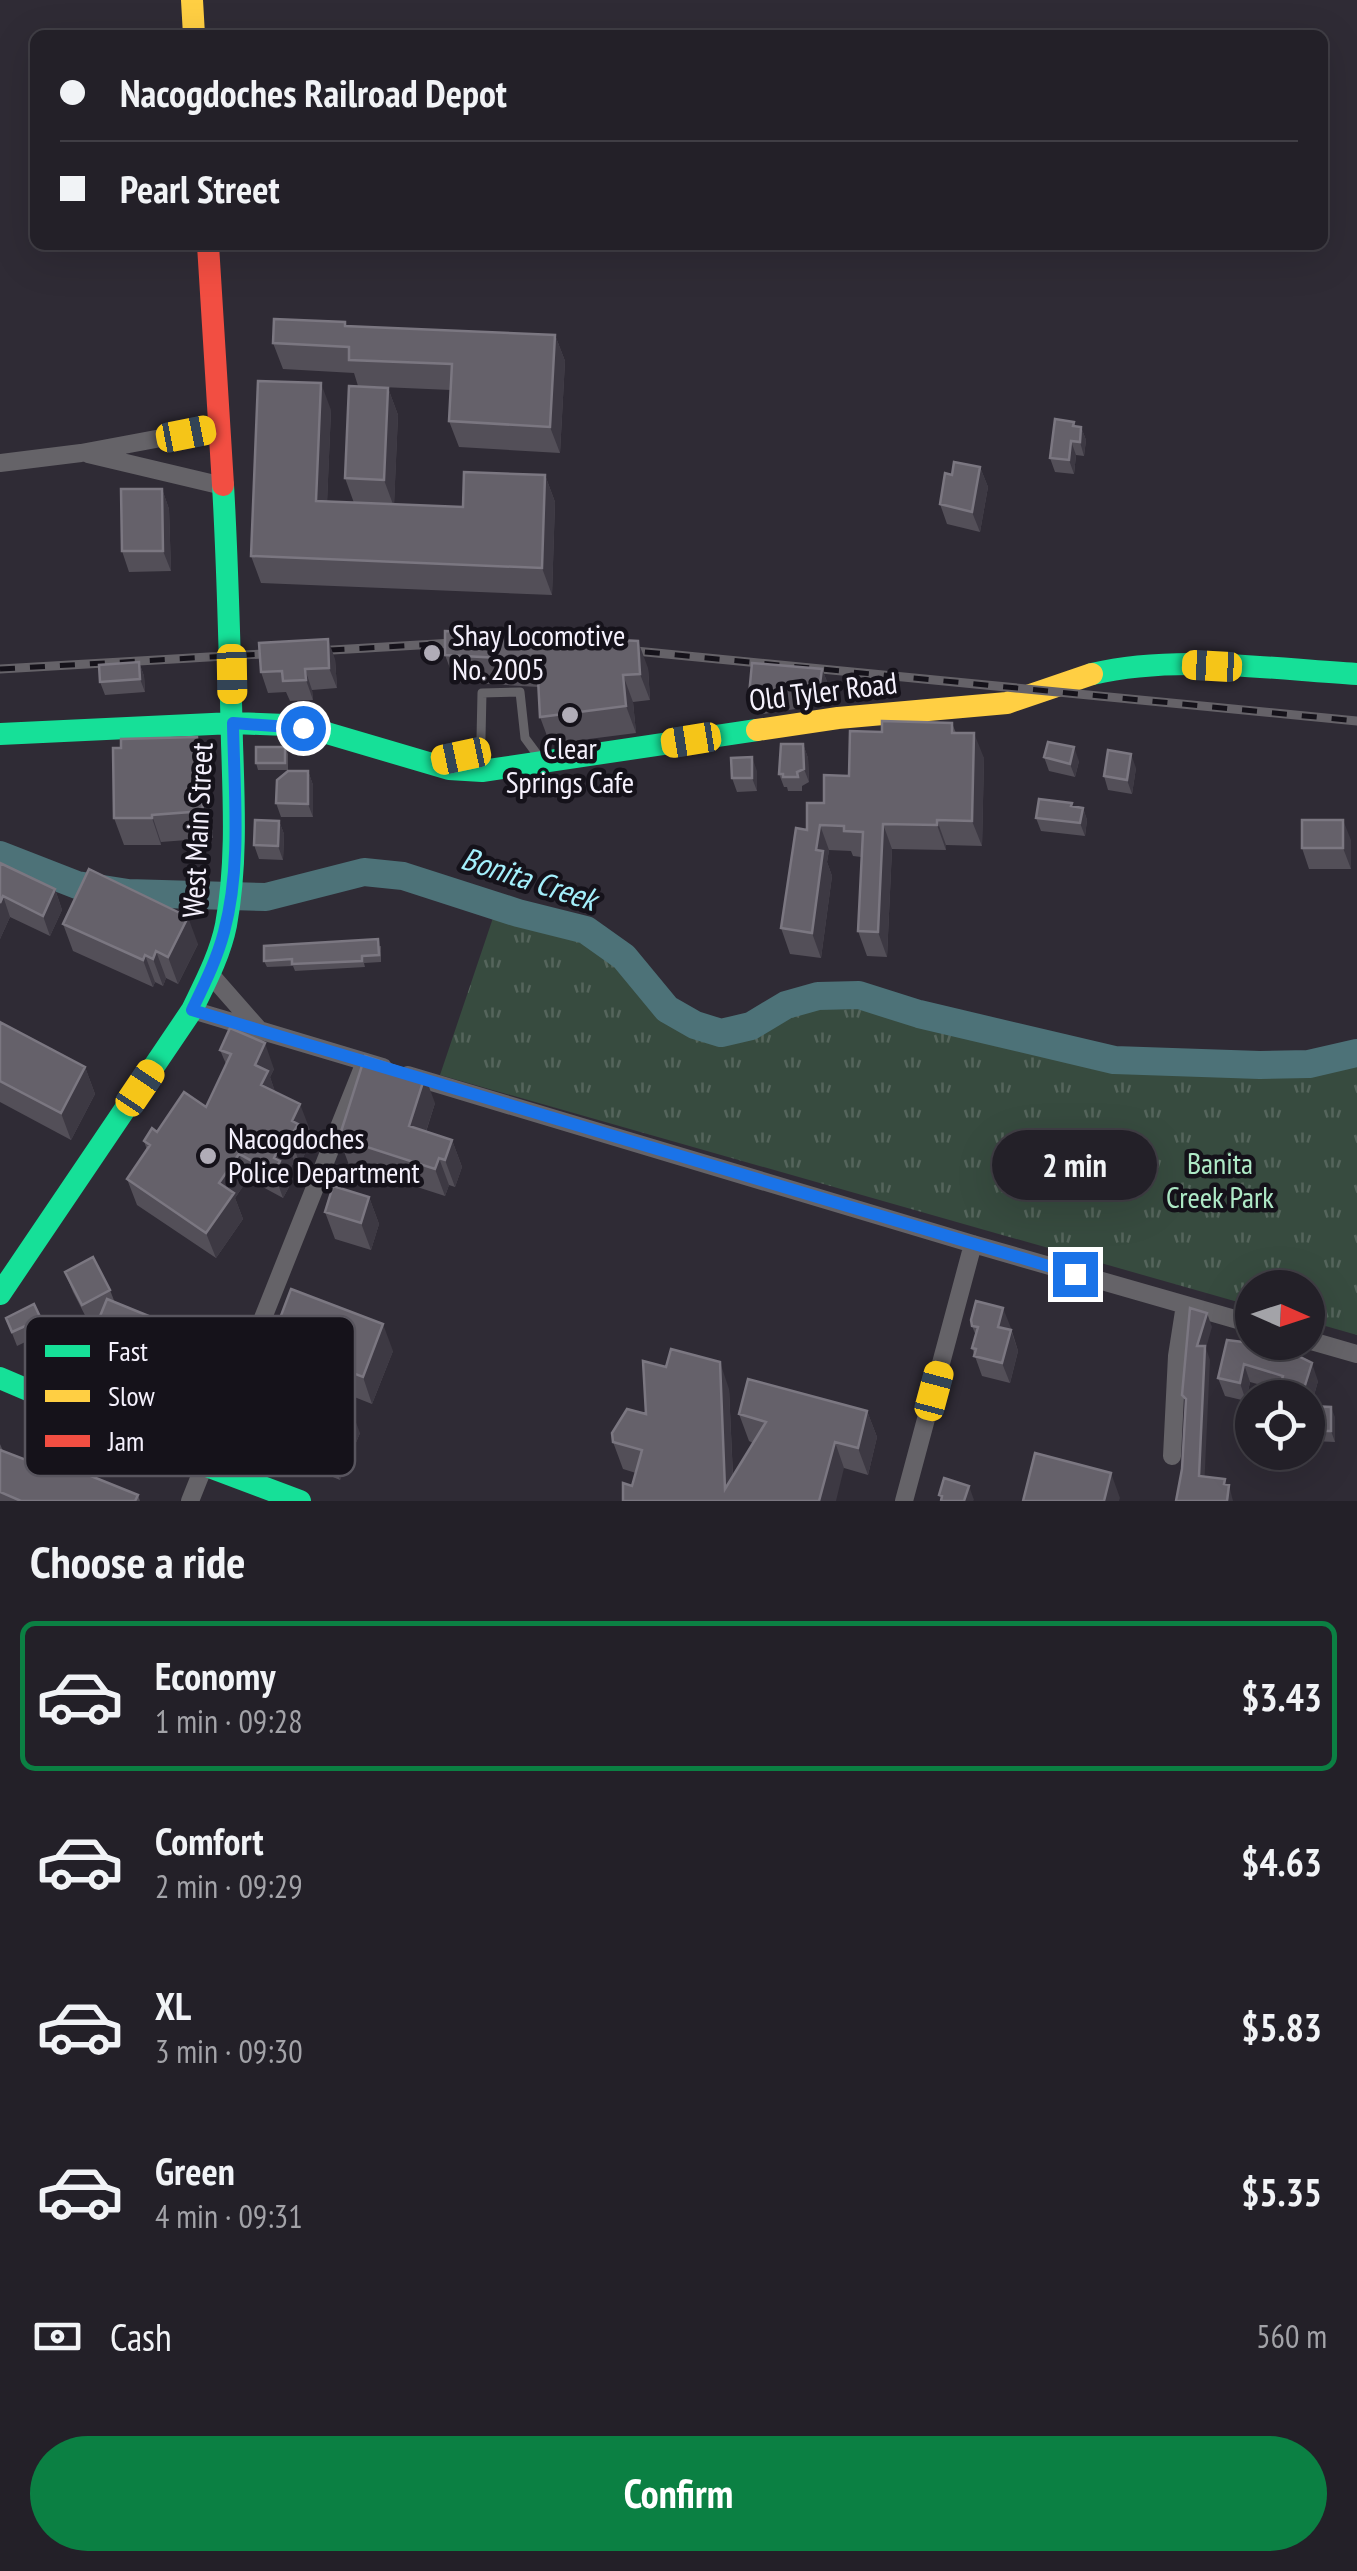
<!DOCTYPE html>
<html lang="en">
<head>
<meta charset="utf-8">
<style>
	:root { --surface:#232028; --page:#2b2830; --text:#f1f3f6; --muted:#a3a3a8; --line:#403e45; --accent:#0b8043 }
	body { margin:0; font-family:"PT Sans Narrow",sans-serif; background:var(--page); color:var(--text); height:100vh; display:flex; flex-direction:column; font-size:38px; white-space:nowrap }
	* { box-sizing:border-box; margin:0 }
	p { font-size:32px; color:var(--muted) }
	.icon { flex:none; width:55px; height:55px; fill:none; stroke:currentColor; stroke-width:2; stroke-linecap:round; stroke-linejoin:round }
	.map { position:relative; height:1501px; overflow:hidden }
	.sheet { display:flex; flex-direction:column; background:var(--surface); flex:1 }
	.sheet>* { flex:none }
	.guide { position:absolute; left:30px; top:30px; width:1298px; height:220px; border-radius:15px; box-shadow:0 10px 40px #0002,0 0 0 2px var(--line); display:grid; align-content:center; height:220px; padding:0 30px; background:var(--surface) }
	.needle { width:65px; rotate:93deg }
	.buttons { position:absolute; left:1235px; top:1270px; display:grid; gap:20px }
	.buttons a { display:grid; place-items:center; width:90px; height:90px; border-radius:50%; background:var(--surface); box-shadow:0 10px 40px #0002,0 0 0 2px var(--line); font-size:50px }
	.end { position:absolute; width:45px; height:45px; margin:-22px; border:12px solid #1a73e8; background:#fff; box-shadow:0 0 0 5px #fff }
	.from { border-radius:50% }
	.bubble { position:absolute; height:70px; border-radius:35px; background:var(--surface); box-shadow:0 10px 40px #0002,0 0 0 2px var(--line); font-size:32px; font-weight:800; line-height:70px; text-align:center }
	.car { position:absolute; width:30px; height:60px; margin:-30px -15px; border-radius:12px; box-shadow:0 0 8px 2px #0007; background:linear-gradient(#f5c518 24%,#345 0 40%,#f5c518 0 76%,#345 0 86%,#f5c518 0) }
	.guide b { display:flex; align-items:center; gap:35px; height:95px; font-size:38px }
	.guide b+b { border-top:2px solid var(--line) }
	.guide i { width:25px; height:25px; background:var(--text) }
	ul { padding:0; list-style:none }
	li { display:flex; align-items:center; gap:30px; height:150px; margin:0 20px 15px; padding:0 10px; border:5px solid transparent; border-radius:15px }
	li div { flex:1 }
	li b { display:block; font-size:38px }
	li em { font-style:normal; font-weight:800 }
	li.on { border-color:var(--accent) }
	li>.icon { width:90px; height:90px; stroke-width:1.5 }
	h2 { padding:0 30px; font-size:45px; line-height:120px }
	.pay { display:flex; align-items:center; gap:25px; height:110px; padding:0 30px; font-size:38px }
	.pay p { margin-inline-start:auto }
	.primary-button { display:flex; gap:20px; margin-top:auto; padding:20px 30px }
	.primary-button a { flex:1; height:115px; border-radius:60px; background:var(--accent); color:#fff; font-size:40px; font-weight:800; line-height:115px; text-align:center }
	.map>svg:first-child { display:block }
</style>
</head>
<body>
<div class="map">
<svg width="1357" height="1501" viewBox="0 0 1357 1501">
	<defs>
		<pattern id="park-tufts" width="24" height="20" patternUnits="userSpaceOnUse" patternTransform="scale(2.5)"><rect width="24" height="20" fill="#374b3f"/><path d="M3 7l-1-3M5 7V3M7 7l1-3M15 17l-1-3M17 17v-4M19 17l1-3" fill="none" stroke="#55655c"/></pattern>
	</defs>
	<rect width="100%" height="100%" fill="#2f2b35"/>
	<path fill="url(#park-tufts)" d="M495,912C523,918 559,921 586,933C640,956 652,1025 717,1036C744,1040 766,1021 789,1011C811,1001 834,1003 858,1003L1113,1067L1314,1068L1357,1059V1335L1308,1321V1288H1252V1306L440,1075Z"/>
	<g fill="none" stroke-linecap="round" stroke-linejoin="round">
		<path stroke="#4d7278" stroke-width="28" d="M0,855L77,885L128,893L266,897L364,872L403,876L518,913L586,930L624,957L667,1009L695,1025L721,1033L751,1026L786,1005L818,996L859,995L919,1014L1114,1060L1260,1065L1309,1064L1357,1053"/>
		<path stroke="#656368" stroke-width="9" d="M445,760L477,752L481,738L482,693L520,692L525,738L542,761"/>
		<path stroke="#656368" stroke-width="18" d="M88,454L223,486
			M0,463L81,453L220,427
			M210,974L261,1032
			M192,1010L383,1067
			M408,1075L973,1244L1252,1324
			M1308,1340L1357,1354
			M1172,1456L1177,1356L1185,1305
			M190,1501L365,1062
			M904,1501L973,1244"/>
		<path stroke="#16e098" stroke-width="22" d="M1092,674C1177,654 1270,669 1357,674
			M0,734L233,723L286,725L320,731L449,769L482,771L757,730
			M0,1294L192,1010C205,983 220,955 226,925C237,865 234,804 232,743C230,657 228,571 223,485
			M0,1378L204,1465L300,1501"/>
		<path stroke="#ffcf43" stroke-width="22" d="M192,0L194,35
			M757,730L838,718L1007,703L1092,674"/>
		<path stroke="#f24e42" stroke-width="22" d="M208,245L223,485"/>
		<g stroke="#656268" stroke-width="9">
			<path id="rail" d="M615,649L1357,721
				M0,669L471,642"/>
		</g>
		<use href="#rail" stroke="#15121a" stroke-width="5" stroke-dasharray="15" stroke-linecap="butt"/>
	</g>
	<path fill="#534f58" d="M345,322L347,327L555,335L565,361L560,453L459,447L449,421L451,390L358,386L354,373L283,369L273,343Z
		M388,388L398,415L394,504L463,507L545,475L555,502L552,595L261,583L251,556L331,410L327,502L354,503L345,478Z
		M1074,422L1075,426L1081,427L1086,440L1084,456L1076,455L1074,474L1055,472L1050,458Z
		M980,467L988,487L980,532L947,524L940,504Z
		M162,489L169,509L171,571L129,572L122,551Z
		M445,631L648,668L650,700L633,702L636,733L550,744L540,717L538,687L455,682L445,655Z
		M335,659L337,688L312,690L313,700L290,701L286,692L268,693L261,672Z
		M139,662L144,676L145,692L105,695L100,682Z
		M822,669L830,689L827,704L757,715L749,695Z
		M952,723L956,733L984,758L982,846L946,845V850L892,849L887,957L867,956L858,931L861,857L853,856L851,851L829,850L827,862L832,876L821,958L790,954L781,928L807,830L824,803L849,776Z
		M803,744L808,758L809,782L802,786V791H788L787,787H784L779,774Z
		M285,747L288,754V770H258L256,763Z
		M1044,757L1079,761L1075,777L1049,771Z
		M207,764L213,838L161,842V845H124L114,818Z
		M1136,768L1132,794L1108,790L1104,776Z
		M308,771L313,785V817H281L276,803Z
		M757,771V791L737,792L732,778Z
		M1073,806L1083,808L1087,820L1085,836L1041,831L1036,818Z
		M279,821L284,834L283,860L259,859L254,845Z
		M1351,840V869H1309L1302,848Z
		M0,863L55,889L62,910L50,936L10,917L0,939Z
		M63,924L198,944L178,984L166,978L163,986L155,982L153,987L73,951Z
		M381,946V962L364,963L365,967L295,971L293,966L267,967L264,961Z
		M0,1022L85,1067L95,1094L71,1140L0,1102Z
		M220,1050L274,1069L270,1077L275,1092L310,1130L304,1142L307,1149L300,1164L294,1161L286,1178L289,1187L283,1198L248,1179L235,1198L243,1219L216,1258L137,1205L127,1179L147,1150L144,1141L157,1132L206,1107L226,1064Z
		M435,1103L426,1132L452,1140L462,1167L455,1187L449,1185L445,1196L349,1165L339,1138Z
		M369,1197L379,1224L371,1250L335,1239L325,1212Z
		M65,1272L110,1290L115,1303L220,1368L197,1427L93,1385L83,1358L98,1321L90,1325L73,1292Z
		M6,1318L41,1319L46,1332L17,1346Z
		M972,1326L1011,1328L1018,1351L1010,1383L982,1376L972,1348L976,1336Z
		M1227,1340L1318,1381L1311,1406L1335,1417V1442L1313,1441L1309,1431L1308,1398H1278L1279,1390L1250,1382L1246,1401L1225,1396L1218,1378Z
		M271,1342L393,1351L372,1404L281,1368Z
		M729,1389L733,1476L753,1443L749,1441L739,1414L867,1411L877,1437L868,1475L844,1468L632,1486L636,1473L623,1469L613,1442L646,1414Z
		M248,1424L325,1426L360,1433L340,1480L256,1445Z
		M0,1444L3,1451L39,1465L74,1469L138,1495L140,1501H0Z"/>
	<path fill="#3d3943" d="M555,335L565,361L560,453L550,427Z
		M321,383L331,410L326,528L316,501Z
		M388,388L398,415L394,507L384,480Z
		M1081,427L1086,440L1084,456L1080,442Z
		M1071,441L1076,455L1074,474L1069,460Z
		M980,467L988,487L980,532L972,512Z
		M545,475L555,502L552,595L542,568Z
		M162,489L169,509L171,571L163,551Z
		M328,639L335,659L337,688L329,668Z
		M638,641L648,668L650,700L640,674Z
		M139,662L144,676L145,692L140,679Z
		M305,669L312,690L313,700L306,680Z
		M822,669L830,689L827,704L820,684Z
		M623,675L633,702L636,733L626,706Z
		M974,733L984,758L982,846L972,821Z
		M197,737L207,764L213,838L203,811Z
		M803,744L808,758L809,782L804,769Z
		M1074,747L1079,761L1075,777L1070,764Z
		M1131,754L1136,768L1132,794L1127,780Z
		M752,757L757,771V791L752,778Z
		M308,771L313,785V817L308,804Z
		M1083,808L1087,820L1085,836L1080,823Z
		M152,815L161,842V845L152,818Z
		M937,820L946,845V850L937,825Z
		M1343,820L1351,840V869L1343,848Z
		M279,821L284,834L283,860L278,846Z
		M883,824L892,849L887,957L878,932Z
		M820,825L829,850L827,862L832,876L821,958L812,933L816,850Z
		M55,889L62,910L50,936L43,916Z
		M3,896L10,917L0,939V903Z
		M188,917L198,944L178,984L168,957Z
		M156,951L166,978L163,986L153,959Z
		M145,955L155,982L153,987L143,960Z
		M265,1043L274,1069L270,1077L277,1097L270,1111L255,1065Z
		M85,1067L95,1094L71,1140L61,1113Z
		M425,1076L435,1103L419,1153L409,1126Z
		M300,1104L310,1130L304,1142L307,1149L300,1164L290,1138L292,1121Z
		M285,1136L294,1161L286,1178L289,1187L283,1198L274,1173V1158Z
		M452,1140L462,1167L455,1187L445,1160Z
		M239,1154L248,1179L235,1198L243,1219L216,1258L206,1233L219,1183Z
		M439,1158L449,1185L445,1196L435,1169Z
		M369,1197L379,1224L371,1250L361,1223Z
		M1003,1308L1011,1328L1006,1348L998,1327Z
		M1207,1313L1212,1327L1206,1348L1210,1360L1204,1490L1199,1476L1197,1346Z
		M383,1324L393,1351L372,1404L363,1377Z
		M1011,1330L1018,1351L1010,1383L1002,1363Z
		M210,1341L220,1368L197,1427L187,1400Z
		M720,1362L729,1389L734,1501L725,1489Z
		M1312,1363L1318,1381L1308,1417V1398H1301Z
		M1244,1364L1250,1382L1246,1401L1240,1383Z
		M1331,1407L1335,1417V1442L1331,1431Z
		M867,1411L877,1437L868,1475L858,1448Z
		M352,1412L360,1433L340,1480L333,1460Z
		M835,1442L844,1468L836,1501H819Z
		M1111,1473L1120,1498L1119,1501H1104Z
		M1225,1479L1228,1488L1229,1485L1233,1501H1227Z
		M969,1486L974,1500L973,1501H964Z"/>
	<path fill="#65616a" stroke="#7b7781" stroke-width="2.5" d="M274,319L345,322V326L555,335L550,427L449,421L452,364L349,360V347L273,343Z
		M258,381L321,383L316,501L463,507L464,472L545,475L542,568L251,556Z
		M349,386L388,388L384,480L345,478Z
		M1055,419L1074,422L1073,426L1081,427L1080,442L1071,441L1069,460L1050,458Z
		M954,462L980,467L972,512L940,504L945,473L952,475Z
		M121,489H162L163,551H122Z
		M445,631L638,641L640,674L623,675L626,706L540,717L537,660L445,655Z
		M328,639L329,668L305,669L306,680L283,681L282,671L261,672L259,643Z
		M139,662L140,679L100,682L99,665Z
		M752,663L822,669L820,684L749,695Z
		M882,721L952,723V733H974L972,821L937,820V825L883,824L878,932L858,931L863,832L844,831V826L820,825L816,850L823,851L812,933L781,928L796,828L807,830V803H824V775L849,776L850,731L882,732Z
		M197,737L203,811L152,815V818H114L113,748H121V739Z
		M1048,742L1074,747L1070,764L1044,757Z
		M781,744H803L804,769L797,772L798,777H783V774H779Z
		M256,747H285V763H256Z
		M1108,750L1131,754L1127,780L1104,776Z
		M752,757V778H732L731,758Z
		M288,771H308V804L276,803L277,780Z
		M1039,799L1072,803L1071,806L1083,808L1080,823L1036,818Z
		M255,820L279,821L278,846L254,845Z
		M1302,820H1343V848H1302Z
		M0,863L55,889L43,916L3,896L0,903Z
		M89,869L188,917L168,957L156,951L153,959L145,955L143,960L63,924Z
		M378,939L379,955L362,956V961L292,964V959L264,961V946Z
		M0,1022L85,1067L61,1113L0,1081Z
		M230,1028L265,1043L255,1065L268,1071L261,1085L300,1104L292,1121L298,1124L290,1138L285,1136L274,1158L280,1161L274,1173L239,1154L219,1183L234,1193L206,1233L127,1179L150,1145L144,1141L152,1128L157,1132L184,1092L206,1107L231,1054L220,1050Z
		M365,1056L425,1076L409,1126L452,1140L445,1160L439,1158L435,1169L339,1138Z
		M333,1186L369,1197L361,1223L325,1212Z
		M93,1257L110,1290L82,1305L65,1272Z
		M291,1289L383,1324L363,1377L271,1342Z
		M107,1299L210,1341L187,1400L83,1358Z
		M976,1301L1003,1308L998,1327L1011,1330L1002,1363L974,1356L976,1349L972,1348L978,1327L972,1326L971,1320Z
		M34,1304L41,1319L12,1332L6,1318Z
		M1190,1308L1207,1313L1197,1346H1205L1199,1476L1225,1479L1224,1484L1229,1485L1227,1501H1176L1182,1469L1186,1399L1182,1395Z
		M1227,1340L1259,1344L1298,1356L1312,1363L1301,1398L1277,1396L1283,1376L1244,1364L1240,1383L1218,1378Z
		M671,1349L720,1362L725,1489L766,1422L739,1414L748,1379L867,1411L858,1448L835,1442L819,1501H623V1483L632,1486L642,1450L613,1442L612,1433L627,1409L646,1414L643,1361L666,1367Z
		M1309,1406L1331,1407V1431H1309Z
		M0,1450L39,1465L44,1453L72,1464L71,1468L138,1495L135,1501H21L0,1492Z
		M1035,1453L1111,1473L1104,1501H1023Z
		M944,1478L969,1486L964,1501H941L942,1496L939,1495Z"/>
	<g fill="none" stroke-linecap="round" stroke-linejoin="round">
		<path stroke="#1a73e8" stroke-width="12" d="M303,728L233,723C234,791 242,865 224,932C217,959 204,985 192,1010L1075,1274"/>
	</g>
	<g fill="#b0acb7" stroke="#15121a" stroke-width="4">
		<circle cx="432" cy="653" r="10"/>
		<circle cx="570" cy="715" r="10"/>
		<circle cx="208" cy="1156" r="10"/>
	</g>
	<g text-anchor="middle" stroke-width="9" stroke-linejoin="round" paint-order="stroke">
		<g font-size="30" fill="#f5f1fd" stroke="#15121a" text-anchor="start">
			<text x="452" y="646">Shay Locomotive<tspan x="452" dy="34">No. 2005</tspan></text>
			<text x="570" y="759" text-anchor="middle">Clear<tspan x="570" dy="34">Springs Cafe</tspan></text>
			<text x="228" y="1149">Nacogdoches<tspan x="228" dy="34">Police Department</tspan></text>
		</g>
		<g font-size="30" fill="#f5f1fd" stroke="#15121a">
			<text transform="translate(823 692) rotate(-7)" y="10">Old Tyler Road</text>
			<text transform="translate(198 830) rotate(-87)" y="10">West Main Street</text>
		</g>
		<g font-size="30" fill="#aee9c6" stroke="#15121a">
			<text x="1220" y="1174">Banita<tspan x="1220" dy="34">Creek Park</tspan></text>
		</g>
		<g font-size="32" font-style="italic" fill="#a4f0fc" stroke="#15121a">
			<text transform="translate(529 879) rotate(18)" y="11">Bonita Creek</text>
		</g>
	</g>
	<rect x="25" y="1316" width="330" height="160" rx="15" fill="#15121a" stroke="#58555e" stroke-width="2.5"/>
	<rect x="45" y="1345" width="45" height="12" fill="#16e098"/>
	<rect x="45" y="1390" width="45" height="12" fill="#ffcf43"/>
	<rect x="45" y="1435" width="45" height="12" fill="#f24e42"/>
	<g font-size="28" fill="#f5f1fd">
		<text x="108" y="1361">Fast</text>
		<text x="108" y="1406">Slow</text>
		<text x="108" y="1451">Jam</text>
	</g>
</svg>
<div class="buttons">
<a><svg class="needle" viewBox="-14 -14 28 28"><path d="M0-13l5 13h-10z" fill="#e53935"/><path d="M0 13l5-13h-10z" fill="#a3a3a8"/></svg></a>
<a><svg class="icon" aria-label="locate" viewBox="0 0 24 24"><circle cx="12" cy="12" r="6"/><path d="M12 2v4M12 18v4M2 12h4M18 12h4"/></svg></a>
</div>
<i class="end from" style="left:303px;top:728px"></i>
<i class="end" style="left:1075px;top:1274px"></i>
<div class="bubble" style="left:992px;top:1130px;width:165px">2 min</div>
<i class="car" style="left:186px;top:434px;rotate:79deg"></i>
<i class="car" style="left:1212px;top:666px;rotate:273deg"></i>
<i class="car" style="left:232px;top:674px;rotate:179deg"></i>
<i class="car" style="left:691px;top:740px;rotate:261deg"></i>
<i class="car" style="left:461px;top:756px;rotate:258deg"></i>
<i class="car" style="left:140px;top:1088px;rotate:34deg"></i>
<i class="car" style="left:934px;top:1391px;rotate:15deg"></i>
<div class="guide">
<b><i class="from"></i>Nacogdoches Railroad Depot</b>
<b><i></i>Pearl Street</b>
</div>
</div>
<section class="sheet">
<h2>Choose a ride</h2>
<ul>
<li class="on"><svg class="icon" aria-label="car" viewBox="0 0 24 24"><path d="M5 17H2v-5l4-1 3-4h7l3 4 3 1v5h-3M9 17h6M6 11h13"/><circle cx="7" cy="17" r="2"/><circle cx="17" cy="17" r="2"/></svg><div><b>Economy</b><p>1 min · 09:28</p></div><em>$3.43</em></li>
<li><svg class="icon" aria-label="car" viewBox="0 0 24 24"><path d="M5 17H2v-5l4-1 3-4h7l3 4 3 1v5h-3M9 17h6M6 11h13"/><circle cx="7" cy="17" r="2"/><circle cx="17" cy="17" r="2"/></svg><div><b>Comfort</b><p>2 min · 09:29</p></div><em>$4.63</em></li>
<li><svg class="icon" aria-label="car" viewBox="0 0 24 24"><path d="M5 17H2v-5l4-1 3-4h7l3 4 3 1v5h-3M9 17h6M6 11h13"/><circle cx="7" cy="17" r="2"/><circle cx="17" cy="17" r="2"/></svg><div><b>XL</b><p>3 min · 09:30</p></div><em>$5.83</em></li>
<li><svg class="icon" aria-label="car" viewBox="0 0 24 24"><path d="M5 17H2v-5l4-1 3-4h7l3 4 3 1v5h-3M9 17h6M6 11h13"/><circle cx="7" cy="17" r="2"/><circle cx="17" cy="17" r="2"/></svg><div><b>Green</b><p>4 min · 09:31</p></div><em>$5.35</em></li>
</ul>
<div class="pay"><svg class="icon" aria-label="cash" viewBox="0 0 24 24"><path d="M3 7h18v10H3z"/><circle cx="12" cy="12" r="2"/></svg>Cash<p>560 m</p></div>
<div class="primary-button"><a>Confirm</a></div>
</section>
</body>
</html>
